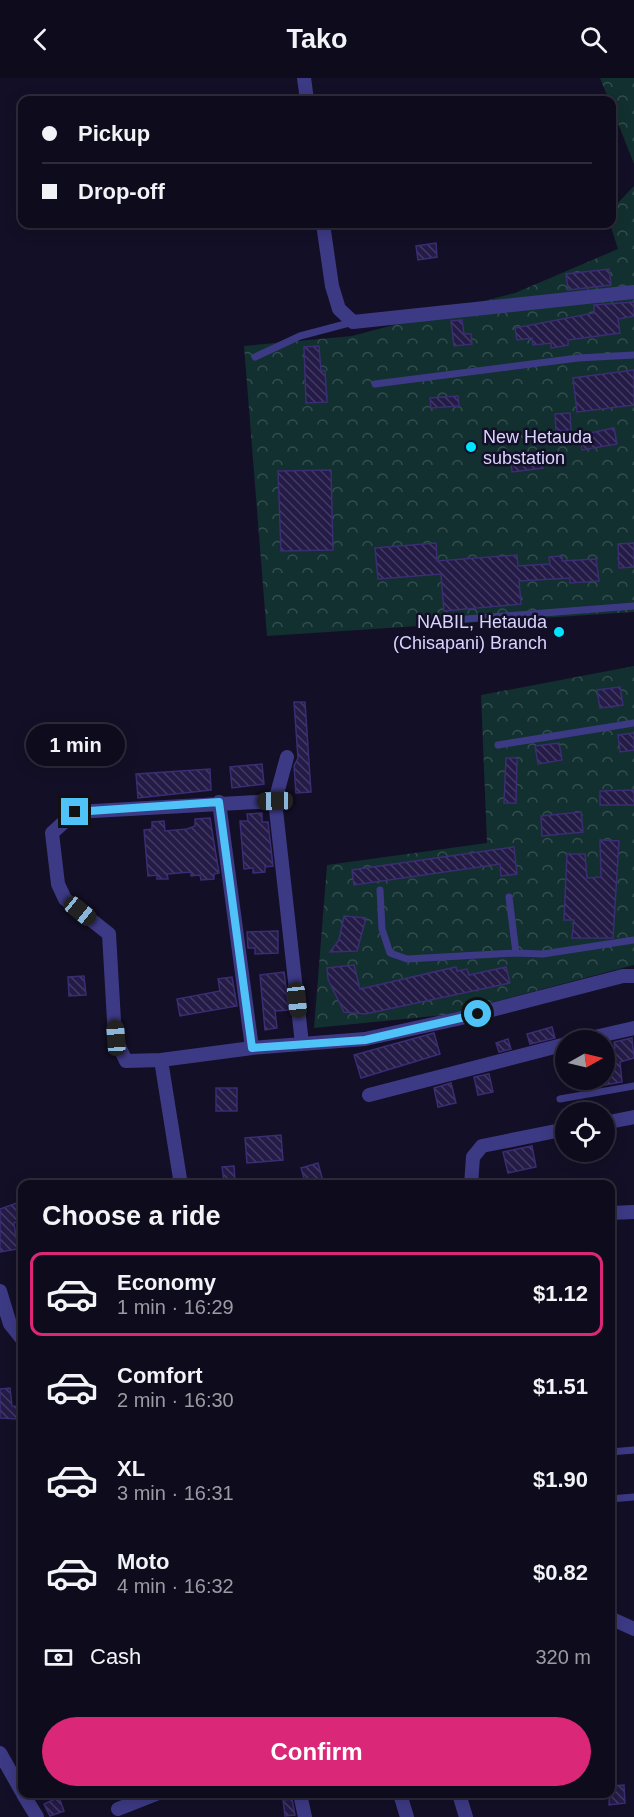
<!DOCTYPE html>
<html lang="en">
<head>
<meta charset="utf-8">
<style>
	:root { --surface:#0e0b1c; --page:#171425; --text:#f1f3f6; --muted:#9b9ba3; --line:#2e2b3b; --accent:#db2777 }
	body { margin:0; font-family:Helvetica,sans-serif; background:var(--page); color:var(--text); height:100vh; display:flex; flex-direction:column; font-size:22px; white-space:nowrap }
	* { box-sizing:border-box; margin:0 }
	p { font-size:20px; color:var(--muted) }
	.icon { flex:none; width:33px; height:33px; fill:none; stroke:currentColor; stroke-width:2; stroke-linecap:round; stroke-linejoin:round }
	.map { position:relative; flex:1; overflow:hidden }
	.sheet { position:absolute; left:18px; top:1102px; width:597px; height:618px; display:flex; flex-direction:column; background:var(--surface); border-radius:12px; box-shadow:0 3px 15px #0003,0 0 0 2px var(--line) }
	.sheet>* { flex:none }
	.hud { position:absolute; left:18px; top:18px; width:598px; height:132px; border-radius:12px; box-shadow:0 3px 15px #0003,0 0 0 2px var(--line); display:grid; align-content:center; height:132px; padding:0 24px; background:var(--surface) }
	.needle { width:39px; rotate:82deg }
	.tools { position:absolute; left:555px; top:952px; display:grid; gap:12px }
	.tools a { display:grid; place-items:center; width:60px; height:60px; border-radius:50%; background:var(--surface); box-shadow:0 3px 15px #0003,0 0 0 2px var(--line); font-size:30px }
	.end { position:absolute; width:27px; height:27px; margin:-14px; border:8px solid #4fc3f7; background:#111; box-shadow:0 0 0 3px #111 }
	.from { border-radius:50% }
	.bubble { position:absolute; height:42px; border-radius:21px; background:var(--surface); box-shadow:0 3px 15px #0003,0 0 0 2px var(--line); font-size:20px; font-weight:700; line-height:42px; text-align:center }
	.car { position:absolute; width:18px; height:36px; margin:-18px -9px; border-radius:8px; box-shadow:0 0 4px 2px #0007; background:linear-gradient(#222 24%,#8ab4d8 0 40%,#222 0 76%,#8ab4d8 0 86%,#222 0) }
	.hud b { display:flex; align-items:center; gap:21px; height:57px; font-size:22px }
	.hud b+b { border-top:2px solid var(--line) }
	.hud i { width:15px; height:15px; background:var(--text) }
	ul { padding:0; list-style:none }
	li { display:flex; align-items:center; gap:18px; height:84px; margin:0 12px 9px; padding:0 12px; border:3px solid transparent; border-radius:12px }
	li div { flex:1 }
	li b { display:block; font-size:22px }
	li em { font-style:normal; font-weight:700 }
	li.current { border-color:var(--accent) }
	li>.icon { width:54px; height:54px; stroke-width:1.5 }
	h2 { padding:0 24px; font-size:27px; line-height:72px }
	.pay { display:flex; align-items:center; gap:15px; height:66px; padding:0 24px; font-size:22px }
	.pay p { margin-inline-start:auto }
	.primary-button { display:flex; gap:12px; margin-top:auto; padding:12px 24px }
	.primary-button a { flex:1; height:69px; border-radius:36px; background:var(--accent); color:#fff; font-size:24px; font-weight:700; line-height:69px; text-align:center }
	header { display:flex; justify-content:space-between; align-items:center; height:78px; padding:0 24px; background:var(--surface); font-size:27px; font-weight:700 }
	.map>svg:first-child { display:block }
</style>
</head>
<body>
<header><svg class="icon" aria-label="back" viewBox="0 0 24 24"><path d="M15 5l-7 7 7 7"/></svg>Tako<svg class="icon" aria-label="search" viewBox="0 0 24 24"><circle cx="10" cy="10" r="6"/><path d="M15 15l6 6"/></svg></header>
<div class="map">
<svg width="634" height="1739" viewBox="0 0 634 1739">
	<defs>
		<pattern id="forest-crowns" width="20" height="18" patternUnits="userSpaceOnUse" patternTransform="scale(1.5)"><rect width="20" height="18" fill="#12302f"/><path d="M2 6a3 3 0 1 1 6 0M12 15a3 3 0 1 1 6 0" fill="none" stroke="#344d4e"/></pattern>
		<pattern id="building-back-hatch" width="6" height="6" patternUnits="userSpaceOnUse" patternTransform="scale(1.5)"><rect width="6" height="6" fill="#241b47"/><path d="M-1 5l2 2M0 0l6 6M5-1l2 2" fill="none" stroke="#433b63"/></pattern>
	</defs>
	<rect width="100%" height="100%" fill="#130f26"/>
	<path fill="url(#forest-crowns)" d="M600,0H634V86L612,30V22H609Z
		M634,108V534L267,558L244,268L352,258L515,215L618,171L610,146H612V131Z
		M634,588V887L444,937L314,950L327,787L487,765L481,617Z"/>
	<path fill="url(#building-back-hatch)" stroke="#3b2d73" stroke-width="1.5" d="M436,165L437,179L418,182L416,168Z
		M609,191L611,207L568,212L566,196Z
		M634,224V238L618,241L620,255L568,262V267L551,270V265L533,267L532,260L517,262L515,250L594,235V227Z
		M462,242L464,256H471L472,266L454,268L451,243Z
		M319,268L321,293H325L327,324L306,325L304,269Z
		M634,292V327L577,334L573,300Z
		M458,318L459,328L431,330L430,320Z
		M570,335L571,352L556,353L555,336Z
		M614,350L617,366L582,372L580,357Z
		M542,380L543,390L512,394L511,383Z
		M331,392L333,472L281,473L278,393Z
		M436,465L437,483L517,477L518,488L550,486L549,479L562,478V483L596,481L599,503L570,505V500L519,503L521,526L444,533L441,496L378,501L375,470Z
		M634,465V489L619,490L618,466Z
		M620,609L623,627L600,630L597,612Z
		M294,624H305L311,714L296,715L294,688L298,680Z
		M634,655V672L620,674L618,657Z
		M559,665L562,682L538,686L535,668Z
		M506,680H517L516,725H504Z
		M262,686L264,706L232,710L230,689Z
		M210,691L211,712L138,720L136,696Z
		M634,712V727H600V713Z
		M581,734L583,754L542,758L541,738Z
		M262,735V744H268L273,788L265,789V794L253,795V790L244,791L240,743H248L247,736Z
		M210,740L219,795L214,796V801L201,802L200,797L191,798V794L167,796L168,801H157V797L148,798L144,752L152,751V744L164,743L165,753L187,751L195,748V741Z
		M600,762L619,763L613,860H572L574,842H564L567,776H585L587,800L601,799Z
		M514,769L517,796L501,798L500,786L354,807L352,792Z
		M344,838L366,840L357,873L330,874L339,862Z
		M278,853V875L255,876V870H248L247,854Z
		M354,887L360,911L456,889L457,893L467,891L469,897L506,889L510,905L365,936L344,934L328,901L327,890Z
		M284,894L289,932L275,933L277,950L265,952L260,897Z
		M84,898L86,917L69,918L68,899Z
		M232,899L237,928L180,938L177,921L220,913L218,901Z
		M552,949L555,960L530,966L527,956Z
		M434,955L440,976L361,1000L354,977Z
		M632,960L634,980L620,984L622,1004L604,1007V973L615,970L614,964Z
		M508,961L511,971L499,974L496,965Z
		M489,996L493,1014L478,1017L474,999Z
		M451,1005L456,1025L438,1029L434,1010Z
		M216,1010H237V1033H216Z
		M281,1057L283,1082L247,1085L245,1060Z
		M532,1068L536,1089L508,1095L503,1074Z
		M318,1085L324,1107H306L301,1090Z
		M234,1088L235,1103L224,1104L222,1089Z
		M22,1123V1142L14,1145L18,1171L0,1174V1131Z
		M10,1310L12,1328L19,1329L18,1341L0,1340V1311Z
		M624,1707L625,1725L609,1727L610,1708Z
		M59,1719L64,1733L50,1738L44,1726Z
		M292,1721L295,1737L285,1738L283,1722Z"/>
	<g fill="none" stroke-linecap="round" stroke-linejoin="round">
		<path stroke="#3d3a85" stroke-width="7" d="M255,279L300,258L353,244
			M375,306L578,280L634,277
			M427,544L634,528
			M498,667L634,645
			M380,812L382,851L390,875L407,881L516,875
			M509,819L516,875L543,876L634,862
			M560,1021L634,1008
			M610,1374L634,1372
			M610,1421L634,1419"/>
		<path stroke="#3d3a85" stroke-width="14" d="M304,0L307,22
			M323,146L332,208L339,231L353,244L634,214
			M287,679L275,723L75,734L52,755L58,806L65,821L109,856L115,960L126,983L161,982L252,970L365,961L457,941L623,898H634
			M275,723L302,966
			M219,724L252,970
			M577,963L634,950
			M161,982L181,1107
			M369,1017L566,966
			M604,1045L634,1039
			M471,1107L473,1079L482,1068L566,1051
			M610,1135L634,1134
			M0,1213L10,1246L22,1261
			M610,1540L634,1551
			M0,1675L22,1714
			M23,1716L37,1739
			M300,1716L305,1739
			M400,1716L407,1739
			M459,1716L466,1739
			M118,1731L156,1716"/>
	</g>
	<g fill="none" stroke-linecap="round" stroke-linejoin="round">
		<path stroke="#4fc3f7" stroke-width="8" d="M75,734L219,724L252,970L365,962L478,936"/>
	</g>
	<g fill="#00e5ff" stroke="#130f26" stroke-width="2">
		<circle cx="471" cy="369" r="6"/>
		<circle cx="559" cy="554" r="6"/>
	</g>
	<g text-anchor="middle" stroke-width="5" stroke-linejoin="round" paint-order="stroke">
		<g font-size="18" fill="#d9d4ff" stroke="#130f26" text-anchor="start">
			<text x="483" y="365">New Hetauda<tspan x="483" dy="21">substation</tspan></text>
			<text x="547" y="550" text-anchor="end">NABIL, Hetauda<tspan x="547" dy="21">(Chisapani) Branch</tspan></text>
		</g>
	</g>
</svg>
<div class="tools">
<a><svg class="needle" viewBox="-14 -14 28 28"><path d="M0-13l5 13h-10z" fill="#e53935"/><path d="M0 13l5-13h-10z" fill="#9b9ba3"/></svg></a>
<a><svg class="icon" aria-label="locate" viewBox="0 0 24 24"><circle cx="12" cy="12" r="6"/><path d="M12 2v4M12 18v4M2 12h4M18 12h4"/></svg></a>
</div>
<i class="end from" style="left:478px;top:936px"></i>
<i class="end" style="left:75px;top:734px"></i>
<div class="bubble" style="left:26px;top:646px;width:99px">1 min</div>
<i class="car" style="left:275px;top:723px;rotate:269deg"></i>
<i class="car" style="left:80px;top:833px;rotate:129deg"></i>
<i class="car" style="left:297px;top:922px;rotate:174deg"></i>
<i class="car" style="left:116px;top:960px;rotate:356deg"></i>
<div class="hud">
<b><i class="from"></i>Pickup</b>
<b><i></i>Drop-off</b>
</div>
<section class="sheet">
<h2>Choose a ride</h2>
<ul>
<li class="current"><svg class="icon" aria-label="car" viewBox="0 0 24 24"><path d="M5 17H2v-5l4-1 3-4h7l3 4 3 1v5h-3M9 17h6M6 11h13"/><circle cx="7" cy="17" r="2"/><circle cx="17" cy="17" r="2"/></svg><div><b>Economy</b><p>1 min · 16:29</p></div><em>$1.12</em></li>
<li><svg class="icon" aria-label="car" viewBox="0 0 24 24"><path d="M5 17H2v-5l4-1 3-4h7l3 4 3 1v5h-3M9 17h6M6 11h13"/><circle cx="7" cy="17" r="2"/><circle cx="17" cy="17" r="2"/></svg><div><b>Comfort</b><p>2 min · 16:30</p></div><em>$1.51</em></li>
<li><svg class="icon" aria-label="car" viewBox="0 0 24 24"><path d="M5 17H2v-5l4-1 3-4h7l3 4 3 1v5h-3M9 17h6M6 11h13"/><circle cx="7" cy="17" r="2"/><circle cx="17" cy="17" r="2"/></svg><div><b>XL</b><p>3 min · 16:31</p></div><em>$1.90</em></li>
<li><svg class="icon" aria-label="car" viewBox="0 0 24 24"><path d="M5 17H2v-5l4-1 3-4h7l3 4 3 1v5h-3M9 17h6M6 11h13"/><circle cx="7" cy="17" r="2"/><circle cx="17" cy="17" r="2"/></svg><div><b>Moto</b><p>4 min · 16:32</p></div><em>$0.82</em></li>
</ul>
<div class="pay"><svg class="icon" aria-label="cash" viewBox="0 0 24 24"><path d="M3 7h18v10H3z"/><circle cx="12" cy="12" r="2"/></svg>Cash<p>320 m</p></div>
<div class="primary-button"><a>Confirm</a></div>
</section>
</div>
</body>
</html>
